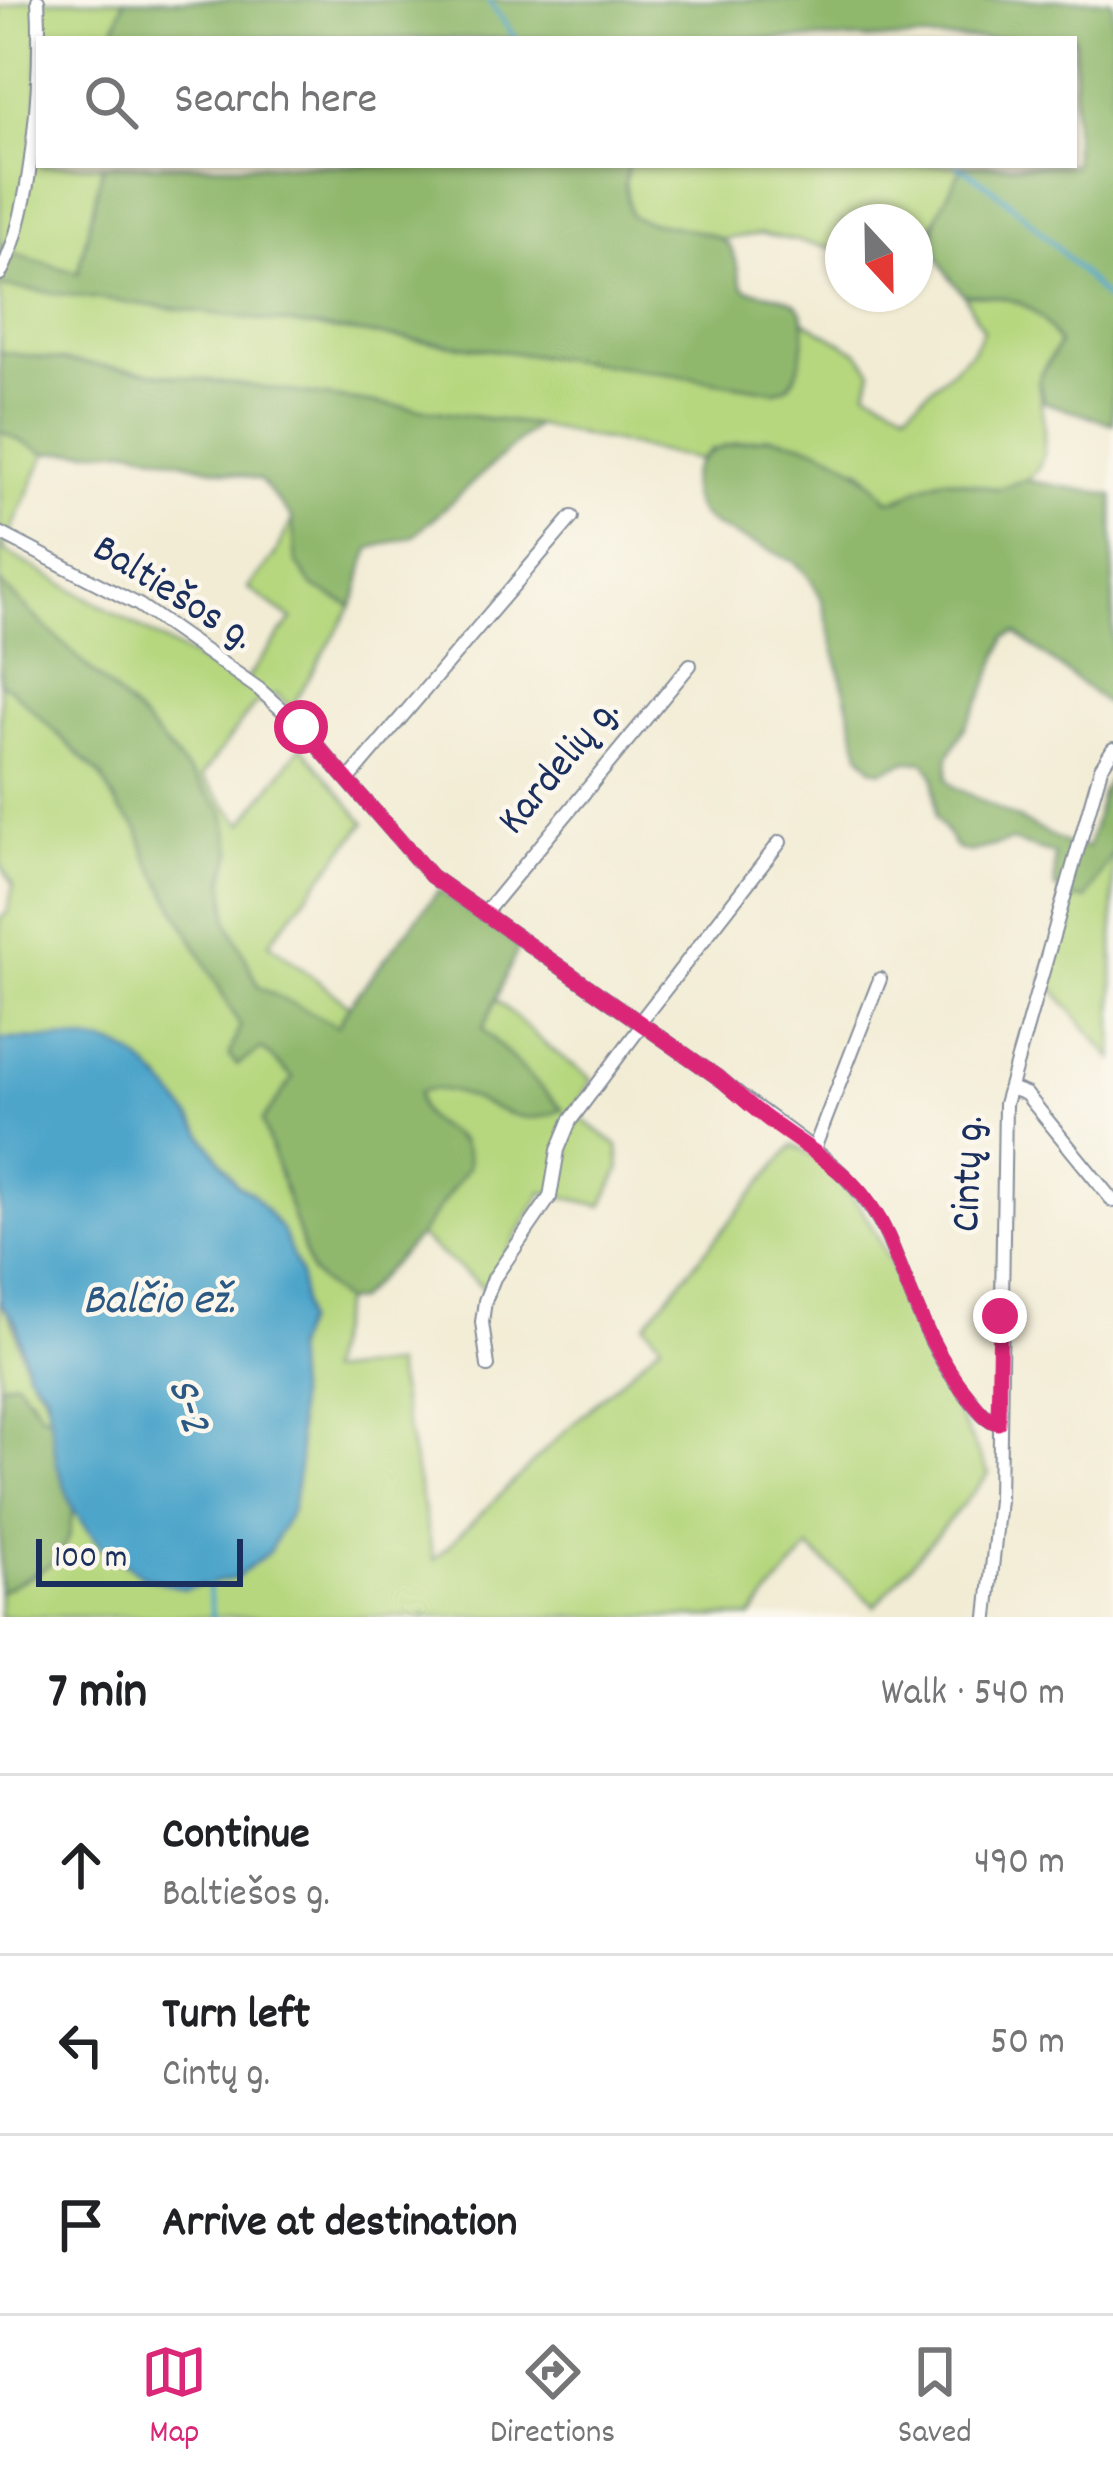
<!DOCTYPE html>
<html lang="en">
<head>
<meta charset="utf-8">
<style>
  :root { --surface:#fff; --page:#f2f2f2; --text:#202124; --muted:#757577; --line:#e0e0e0; --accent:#db2777 }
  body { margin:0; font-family:Dekko,sans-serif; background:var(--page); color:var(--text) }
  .compass { position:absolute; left:825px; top:204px; width:108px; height:108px; border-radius:50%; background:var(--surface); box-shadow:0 3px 9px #0004; rotate:158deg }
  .scale { position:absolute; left:36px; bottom:30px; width:207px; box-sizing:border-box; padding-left:12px; border:6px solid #1b2f5e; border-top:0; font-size:33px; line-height:42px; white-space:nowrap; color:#1b2f5e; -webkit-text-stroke:9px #fbf7ec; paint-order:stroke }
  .stop { position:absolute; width:36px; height:36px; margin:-27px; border:9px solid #db2777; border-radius:50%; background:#fff }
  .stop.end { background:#db2777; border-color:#fff; box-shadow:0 3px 12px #0008 }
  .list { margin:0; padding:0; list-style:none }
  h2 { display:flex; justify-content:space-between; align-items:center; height:156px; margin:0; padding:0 48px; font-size:51px }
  h2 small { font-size:39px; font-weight:400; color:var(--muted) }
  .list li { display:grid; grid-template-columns:78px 1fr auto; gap:36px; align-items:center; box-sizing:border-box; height:180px; padding:0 48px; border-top:3px solid var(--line) }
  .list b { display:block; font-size:45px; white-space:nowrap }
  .list p { margin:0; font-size:39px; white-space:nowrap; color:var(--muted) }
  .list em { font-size:39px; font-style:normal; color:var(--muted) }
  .icon { flex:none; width:66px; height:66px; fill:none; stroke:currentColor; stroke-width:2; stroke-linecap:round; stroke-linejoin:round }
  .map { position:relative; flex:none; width:1113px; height:1617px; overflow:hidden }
  .search { position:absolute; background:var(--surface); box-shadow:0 3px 9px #0004; left:36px; right:36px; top:36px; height:132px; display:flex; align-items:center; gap:30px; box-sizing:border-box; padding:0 42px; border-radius:0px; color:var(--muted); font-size:45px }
  .sheet { height:696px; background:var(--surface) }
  nav { display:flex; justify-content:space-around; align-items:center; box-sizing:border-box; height:168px; border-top:3px solid var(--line); background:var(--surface); font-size:33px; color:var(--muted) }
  nav a { display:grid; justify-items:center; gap:6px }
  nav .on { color:var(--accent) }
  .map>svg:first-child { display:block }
</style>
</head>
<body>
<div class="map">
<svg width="1113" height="1617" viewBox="0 0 1113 1617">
  <rect width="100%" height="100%" fill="#fbf7ec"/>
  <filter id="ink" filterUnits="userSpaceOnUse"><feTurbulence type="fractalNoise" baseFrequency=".00833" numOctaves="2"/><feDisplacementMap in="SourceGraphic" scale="24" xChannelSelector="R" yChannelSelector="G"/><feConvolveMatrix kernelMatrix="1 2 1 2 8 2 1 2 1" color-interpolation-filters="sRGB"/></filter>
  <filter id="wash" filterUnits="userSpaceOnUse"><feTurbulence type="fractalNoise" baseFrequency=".004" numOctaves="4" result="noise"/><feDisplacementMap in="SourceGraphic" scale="48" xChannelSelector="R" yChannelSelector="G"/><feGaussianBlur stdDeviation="2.7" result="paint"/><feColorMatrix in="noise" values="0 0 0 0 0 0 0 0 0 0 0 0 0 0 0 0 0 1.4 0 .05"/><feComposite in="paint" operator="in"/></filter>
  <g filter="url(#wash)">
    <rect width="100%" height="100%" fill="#f2ecd4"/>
    <!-- green -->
    <g fill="#b6d77e" stroke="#68836e" stroke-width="3">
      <polygon points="26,0 124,0 111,39 39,39 39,165 103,165 78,274 4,251 0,239 0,8"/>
      <polygon points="628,165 963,165 931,228 933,248 915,251 915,222 843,222 843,250 761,234 723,239 636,219 630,215 625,184"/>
      <path d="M0,286L625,367L775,391C804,382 800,346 804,321L859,353L872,371L867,390L907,410L973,350L983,330L964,295C1008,294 1038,302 1059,344C1052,355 1038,373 1039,385C1042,425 1062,486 996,488C978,489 959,476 941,480C922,483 908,499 889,500L861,469L713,449L699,460L536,425L0,352Z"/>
      <path d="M0,431L46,453L3,550L242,685L292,619L248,588L274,556L293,518C298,571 300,585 352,606L291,708L277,694L254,705L201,777L243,824L301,746L365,823L269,943L349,1005L338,1026L259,988L228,922L224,880L232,851L224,812L139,716L0,583Z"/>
      <path d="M0,683L10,688L101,776L120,810L138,829L147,857L240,1026L293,1078L263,1122L311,1272L343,1302L326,1372L394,1365L434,1560L562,1434L661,1343L645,1324L793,1145C875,1188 897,1288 934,1367C951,1403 971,1438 989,1474L875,1606L809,1548L751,1617H0V1592C11,1582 23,1582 35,1575C58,1560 69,1534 73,1509L100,1546L143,1576L292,1509L300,1461L293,1348L304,1321L252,1193L237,1185L160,1078L60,1039H0V918L8,912L13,886L0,863Z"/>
      <polygon points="1113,852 1113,1059 1044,978 1073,898 1086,899"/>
      <path d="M495,998L547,1046L592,1079L573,1112L618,1146L620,1169L602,1206L543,1192L485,1289L419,1236L468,1167L461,1140C441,1127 415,1119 420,1091L433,1088L562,1110L482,1029Z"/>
      <path d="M0,1302C22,1331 15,1341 27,1369C35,1390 45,1385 50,1414L42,1415L30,1396L0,1384Z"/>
    </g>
    <!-- forest -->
    <g fill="#90b86d" stroke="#567466" stroke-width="3">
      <path d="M124,0H1110L1113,3V424L1044,402L1038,381L1059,344C1038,302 1008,294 964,295C915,238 933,224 963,165H1074V39H111Z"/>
      <path d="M103,165H628L625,184L630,215C655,229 713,226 729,246C740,260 735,275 745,289C759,293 790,295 799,307C809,320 802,369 792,382C786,389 783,388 775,391L625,367L0,286V239L4,251L78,273Z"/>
      <path d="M0,352L536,425L414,536L371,548C359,568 364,586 352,606L313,587L296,562L292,518L260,480L132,449L46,453L0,431Z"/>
      <path d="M768,437C823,444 852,459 889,500L901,499L918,488L945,478L997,489L1024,480L1113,495V709L1016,633L1006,637L983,695L948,757L947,779L955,787L1074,847H1088L1103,790L1113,773V852L1086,899L1073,898L1055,888L1054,854L1012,841L969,852L957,849L936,817L934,776L924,762L907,761L881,771L872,768L860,753L822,600C815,587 807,571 794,562C768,546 734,539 708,521C698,514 692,501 691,489C687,446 737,444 768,437Z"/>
      <path d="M0,583L139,716L224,812L232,851L224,880L228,921L259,987L338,1026L349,1005L439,890L519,946L483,1029L562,1109C512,1140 470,1078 420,1091C411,1132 474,1126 468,1167L419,1236L357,1300L343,1302L311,1272L262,1121L293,1078L262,1049L237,1065L229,1056L240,1026L147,857L138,829L120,810L101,776L10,688L0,683Z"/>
      <polygon points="16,1380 42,1415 50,1414 57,1464 73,1509 69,1537 57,1561 0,1592 0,1384"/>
    </g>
    <!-- water -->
    <path fill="#4da5ca" stroke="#346a94" stroke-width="3" d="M0,1039C37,1039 77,1036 113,1045C156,1056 212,1149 237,1185L252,1193L282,1230L300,1274L304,1321L293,1348L300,1461L292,1509L269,1552L236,1578L184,1589L143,1576L100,1546L73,1509L57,1464L46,1393L27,1371L16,1322L0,1302Z"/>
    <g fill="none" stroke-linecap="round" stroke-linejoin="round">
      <!-- stream -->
      <g stroke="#4da5ca" stroke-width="4.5">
        <polyline points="488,0 516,39"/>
        <path d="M957,165C1017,199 1066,258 1113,306"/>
        <polyline points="207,1581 213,1617"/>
      </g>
    </g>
  </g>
  <g filter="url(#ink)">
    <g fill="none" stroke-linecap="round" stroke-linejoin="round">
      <!-- street casing -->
      <g stroke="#868e99" stroke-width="16">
        <g id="street">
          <path d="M0,274C34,212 42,71 38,0"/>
          <path d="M0,533L139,605L259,689L301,727L431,876L723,1081C781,1131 856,1164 888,1238C912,1293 926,1346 965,1393C975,1405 984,1419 998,1423"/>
          <polyline points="348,780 572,517"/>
          <polyline points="484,914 690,665"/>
          <polyline points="639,1023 780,842"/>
          <polyline points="1010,1088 1026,1094 1113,1201"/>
          <polyline points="814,1149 880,979"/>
          <polyline points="488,1366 482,1322 485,1301 494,1278 550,1197 558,1150 570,1121 642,1025"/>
          <polyline points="987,1617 999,1500 1005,1104 1101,768 1113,749"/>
        </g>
      </g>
      <!-- street -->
      <use href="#street" stroke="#fff" stroke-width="12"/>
    </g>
  </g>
  <g fill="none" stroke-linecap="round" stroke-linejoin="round" filter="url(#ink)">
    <!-- route -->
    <path stroke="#db2777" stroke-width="15" d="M301,727L431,876L723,1081C737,1093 750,1106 765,1117C817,1157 860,1173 888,1237C914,1299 927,1347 971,1400C980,1410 986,1420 998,1423L1000,1316"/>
  </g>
  <g text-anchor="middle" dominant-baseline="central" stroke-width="9" stroke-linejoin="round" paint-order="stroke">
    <!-- street labels -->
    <g font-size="42" fill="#1b2f5e" stroke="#fbf7ec">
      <text transform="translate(172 595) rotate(32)">Baltiešos g.</text>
      <text transform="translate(561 768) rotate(-50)">Kardelių g.</text>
      <text transform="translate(971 1174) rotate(-88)">Cintų g.</text>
    </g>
    <!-- water labels -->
    <g font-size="45" font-style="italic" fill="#2c5884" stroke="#fbf7ec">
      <text x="159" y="1303">Balčio ež.</text>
      <text transform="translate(186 1406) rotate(73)">S-2</text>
    </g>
  </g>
</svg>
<svg class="compass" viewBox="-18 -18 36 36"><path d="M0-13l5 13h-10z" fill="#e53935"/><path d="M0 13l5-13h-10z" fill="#757577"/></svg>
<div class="scale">100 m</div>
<div class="stop" style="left:301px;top:727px"></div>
<div class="stop end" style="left:1000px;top:1316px"></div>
<div class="search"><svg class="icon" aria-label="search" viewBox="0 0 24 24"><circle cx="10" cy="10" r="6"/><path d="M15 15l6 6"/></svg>Search here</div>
</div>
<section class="sheet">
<h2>7 min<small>Walk · 540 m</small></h2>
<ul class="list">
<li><svg class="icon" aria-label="ahead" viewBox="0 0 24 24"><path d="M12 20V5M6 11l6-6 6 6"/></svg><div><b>Continue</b><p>Baltiešos g.</p></div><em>490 m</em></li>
<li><svg class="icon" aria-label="left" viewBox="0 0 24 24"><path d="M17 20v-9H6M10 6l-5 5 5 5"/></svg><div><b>Turn left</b><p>Cintų g.</p></div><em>50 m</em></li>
<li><svg class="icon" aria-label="arrive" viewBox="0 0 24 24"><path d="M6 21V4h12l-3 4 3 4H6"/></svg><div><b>Arrive at destination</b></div></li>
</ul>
</section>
<nav>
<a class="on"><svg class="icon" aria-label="map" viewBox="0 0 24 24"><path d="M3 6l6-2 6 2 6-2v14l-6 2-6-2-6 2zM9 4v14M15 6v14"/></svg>Map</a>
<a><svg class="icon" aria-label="directions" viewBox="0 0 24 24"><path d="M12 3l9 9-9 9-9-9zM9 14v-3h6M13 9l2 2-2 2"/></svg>Directions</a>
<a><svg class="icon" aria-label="saved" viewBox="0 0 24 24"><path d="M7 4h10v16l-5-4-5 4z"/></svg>Saved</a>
</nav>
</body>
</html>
